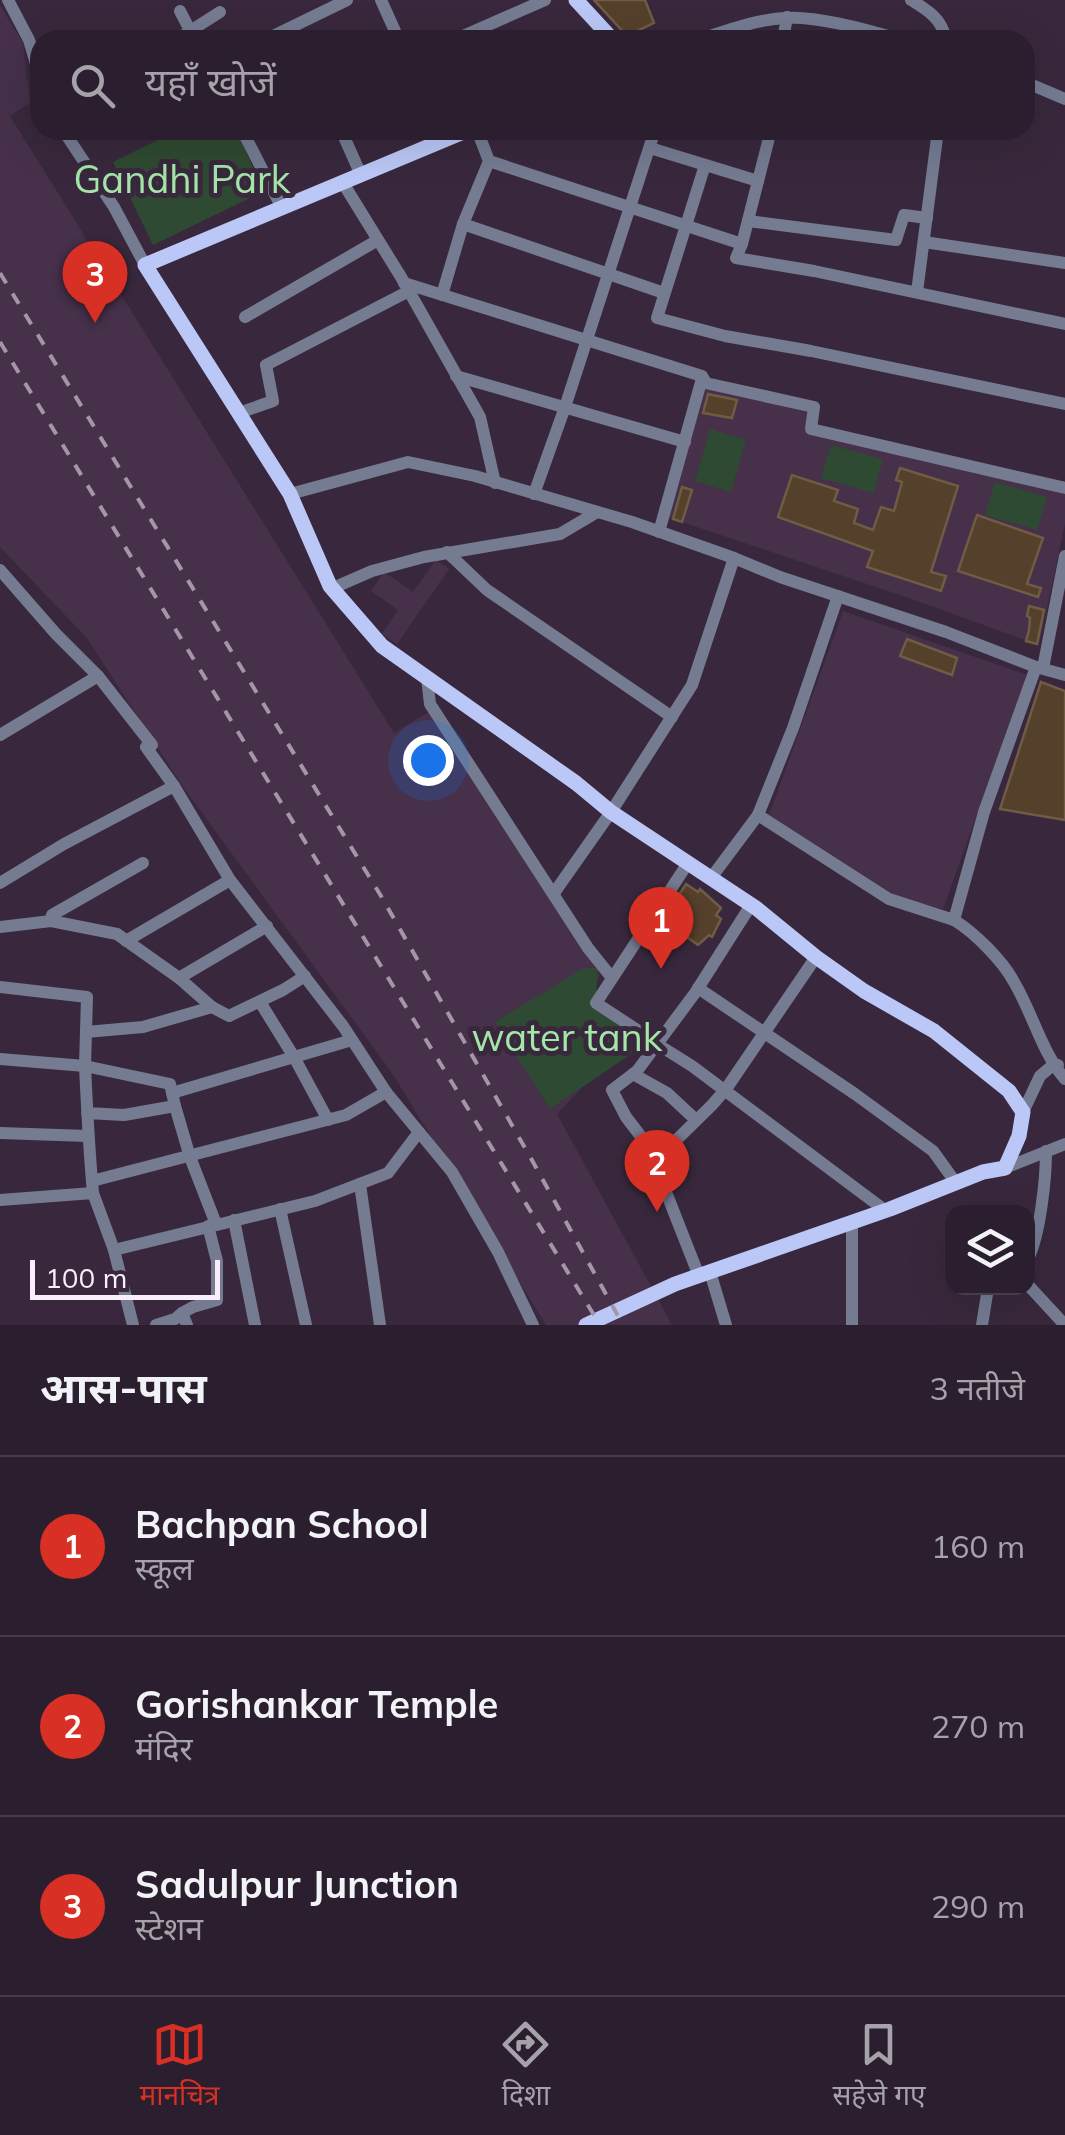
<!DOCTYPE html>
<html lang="hi">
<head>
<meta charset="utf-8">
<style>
  :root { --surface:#2b1e2e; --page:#372b3a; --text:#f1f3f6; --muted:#a6a2aa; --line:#473c4a; --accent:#d93025 }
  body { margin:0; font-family:Mulish,"Noto Sans Devanagari",sans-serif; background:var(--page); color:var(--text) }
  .controls { position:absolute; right:30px; bottom:30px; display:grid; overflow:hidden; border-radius:20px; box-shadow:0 10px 40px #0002 }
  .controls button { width:90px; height:90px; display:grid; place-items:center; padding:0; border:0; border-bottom:2px solid var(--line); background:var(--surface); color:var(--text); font:50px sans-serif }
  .scale { position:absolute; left:30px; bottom:25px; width:190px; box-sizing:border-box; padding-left:10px; border:5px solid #f9eefc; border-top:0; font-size:28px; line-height:35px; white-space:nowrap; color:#f9eefc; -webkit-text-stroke:8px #39283d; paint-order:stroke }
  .you { position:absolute; left:428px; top:760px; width:35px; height:35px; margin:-25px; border:8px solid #fff; border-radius:50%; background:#1a73e8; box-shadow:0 0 0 15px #1a73e833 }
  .badge { display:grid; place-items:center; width:65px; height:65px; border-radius:50%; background:var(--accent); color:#fff; font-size:32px; font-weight:700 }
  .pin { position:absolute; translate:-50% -82px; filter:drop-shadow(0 2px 5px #0008) }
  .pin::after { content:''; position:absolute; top:52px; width:35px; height:30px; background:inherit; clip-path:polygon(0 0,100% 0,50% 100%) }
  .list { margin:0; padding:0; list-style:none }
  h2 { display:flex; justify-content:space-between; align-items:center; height:130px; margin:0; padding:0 40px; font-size:42px }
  h2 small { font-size:32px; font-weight:400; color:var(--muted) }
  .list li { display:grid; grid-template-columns:65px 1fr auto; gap:30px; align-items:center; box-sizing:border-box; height:180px; padding:0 40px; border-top:2px solid var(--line) }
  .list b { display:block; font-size:38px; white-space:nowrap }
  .list p { margin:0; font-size:32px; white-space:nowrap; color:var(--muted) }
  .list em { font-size:32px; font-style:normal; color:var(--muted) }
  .icon { flex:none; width:55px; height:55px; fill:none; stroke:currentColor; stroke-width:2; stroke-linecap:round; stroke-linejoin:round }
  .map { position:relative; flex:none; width:1065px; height:1325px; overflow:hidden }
  .search { position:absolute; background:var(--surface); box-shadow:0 10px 40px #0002; left:30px; right:30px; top:30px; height:110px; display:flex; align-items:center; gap:25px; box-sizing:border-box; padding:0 35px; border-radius:30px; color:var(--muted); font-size:38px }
  .sheet { height:670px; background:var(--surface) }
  nav { display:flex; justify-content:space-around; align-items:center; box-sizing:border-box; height:140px; border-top:2px solid var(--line); background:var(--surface); font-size:28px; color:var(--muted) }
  nav a { display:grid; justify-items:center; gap:5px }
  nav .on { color:var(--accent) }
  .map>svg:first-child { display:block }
</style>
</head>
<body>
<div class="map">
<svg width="1065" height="1325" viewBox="0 0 1065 1325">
  <rect width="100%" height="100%" fill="#39283d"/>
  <!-- built -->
  <g fill="#46304a">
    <polygon points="0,5 23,43 30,103 10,116 394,733 435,708 600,975 588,1001 626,1041 557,1114 672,1325 546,1325 392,1073 181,784 87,638 0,547"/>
    <polygon points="704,388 810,409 805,431 1065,494 1065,524 1039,645 906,597 667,517"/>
    <polygon points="436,560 449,569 397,644 382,634 398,610 371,591 384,572 413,592"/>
    <polygon points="843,611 1027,675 943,909 898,897 769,815"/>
  </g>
  <!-- green -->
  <g fill="#2f4a32">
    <polygon points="178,130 236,130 264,191 153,245 113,162"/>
    <polygon points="710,429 746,440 731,492 695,481"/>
    <polygon points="831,445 883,459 874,493 821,478"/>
    <polygon points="995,482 1047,497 1037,530 985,515"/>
    <polygon points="584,968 598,968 596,997 620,1016 646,1044 550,1109 495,1022"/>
  </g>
  <!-- building -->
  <g fill="#55412b" stroke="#705b44" stroke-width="2.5">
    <polygon points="594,0 645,0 654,23 627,36"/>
    <polygon points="708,394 737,400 732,418 703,413"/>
    <polygon points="900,468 958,486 931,572 946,576 941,591 867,567 873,551 778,517 792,475 838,490 834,501 858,509 854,523 873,530 881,507 894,511 902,482 896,480"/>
    <polygon points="682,487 692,490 682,522 673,519"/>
    <polygon points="977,515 1043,538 1027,584 1041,588 1038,597 958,571"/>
    <polygon points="1029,606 1044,610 1037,644 1026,641 1029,630 1030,618 1027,616"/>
    <polygon points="907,639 957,658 952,675 900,656"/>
    <polygon points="1041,682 1065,691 1065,820 1000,809"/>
    <polygon points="686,884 698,892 700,889 721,908 716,915 721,919 712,937 709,935 698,945 663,920"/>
  </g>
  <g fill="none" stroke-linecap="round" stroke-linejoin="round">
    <!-- minor -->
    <g stroke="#757c92" stroke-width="12">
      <polyline points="8,0 29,40 40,77"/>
      <polyline points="381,0 399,40"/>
      <path d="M911,0C929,11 942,19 946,40"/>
      <polyline points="180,11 195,40"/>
      <polyline points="176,40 220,12"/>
      <polyline points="265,40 347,0"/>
      <polyline points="454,40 545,0"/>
      <path d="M698,40C726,31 754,20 784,18C816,15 870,31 902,40"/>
      <polyline points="783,40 787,17"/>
      <polyline points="1025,82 1065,99"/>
      <polyline points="63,130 114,207 145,265"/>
      <polyline points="242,130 282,208"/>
      <polyline points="341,130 361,175"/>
      <polyline points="650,148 758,181"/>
      <polyline points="489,161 742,244 736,258 814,271 1065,324"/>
      <polyline points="705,165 657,318 725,336 811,351 1065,404"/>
      <polyline points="343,183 401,277 480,417 495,483"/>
      <polyline points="748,221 896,240 904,215 927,218"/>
      <polyline points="463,224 664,293"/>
      <polyline points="924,242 1065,263"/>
      <polyline points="742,244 771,130"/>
      <polyline points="404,283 702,376 706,383"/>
      <polyline points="917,292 938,130"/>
      <polyline points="442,295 463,224 489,161 477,130"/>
      <polyline points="245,317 378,240"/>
      <polyline points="456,376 685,442"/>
      <polyline points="239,413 273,401 266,365 409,291"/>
      <polyline points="290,494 408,462 475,476 632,522 734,558 780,577 946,632 1036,667 1065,675"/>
      <polyline points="534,494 565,407 655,130"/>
      <polyline points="659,532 701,382 814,407 811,429 1065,488"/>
      <polyline points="447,552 487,590 672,717"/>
      <polyline points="0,570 56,634 98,676"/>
      <polyline points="333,588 372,571 424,557 560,534 597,512"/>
      <path d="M1036,667L984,812L954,920C975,933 1003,961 1014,982C1033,1014 1041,1051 1065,1079"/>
      <polyline points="1043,668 1065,556"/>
      <polyline points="427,678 430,704 588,948 612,978"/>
      <polyline points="0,735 98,676 152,745 146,747 174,786 230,880 343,1026 386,1092 452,1172 498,1252 533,1325"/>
      <polyline points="758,815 889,899 954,920"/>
      <polyline points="711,878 758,815 793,728 838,596"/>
      <polyline points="0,883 64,844 174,786"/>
      <polyline points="554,893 611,812 692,685 734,558"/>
      <polyline points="51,921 52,915 143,863"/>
      <polyline points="0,927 51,921 117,934 179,978 212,1007 143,1027 86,1032"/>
      <polyline points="126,941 230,880"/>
      <polyline points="179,978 267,926"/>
      <polyline points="0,987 87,997 85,1066 0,1059"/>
      <polyline points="698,988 855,1094 933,1151 956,1183"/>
      <polyline points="260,1002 294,1057 328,1120"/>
      <polyline points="212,1007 229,1016 283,990 305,976"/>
      <polyline points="657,1043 596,1003 688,863"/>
      <polyline points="657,1044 692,1066 886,1211"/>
      <polyline points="633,1074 667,1093 696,1120"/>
      <polyline points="172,1093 352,1040"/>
      <polyline points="175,1106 190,1157 216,1224"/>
      <polyline points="1023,1112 1040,1076 1053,1065 1058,1065"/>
      <path d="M87,1113L124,1115L175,1106L170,1084L85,1066C87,1109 89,1150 93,1193"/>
      <polyline points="0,1133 88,1136"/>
      <polyline points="657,1159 712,1105 726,1089 816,957"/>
      <polyline points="1005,1168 1065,1144"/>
      <polyline points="92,1181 346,1115 386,1092"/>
      <polyline points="360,1184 380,1325"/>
      <polyline points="0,1200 93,1193 114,1250"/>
      <polyline points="280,1209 306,1325"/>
      <polyline points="234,1220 255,1325"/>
      <path d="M1028,1259C1040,1235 1046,1179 1046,1151"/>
      <polyline points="710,1272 726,1325"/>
      <polyline points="699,1276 664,1187 656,1156 626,1117 612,1090 637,1071 695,993 751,905"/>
      <polyline points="1028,1285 1065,1325"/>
      <polyline points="182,1313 193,1307 217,1300 217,1261 208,1226"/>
      <polyline points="133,1325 114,1250 315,1201 388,1173 419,1132"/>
      <polyline points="156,1325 175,1319 182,1313 187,1325"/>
      <polyline points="852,1325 852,1222"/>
      <polyline points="982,1325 988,1288"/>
    </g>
    <!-- major -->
    <g stroke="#bbc8f7" stroke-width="15">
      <polyline points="576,0 613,40"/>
      <polyline points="468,130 145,265 290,494 330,586 382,646 576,783 611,812 756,908 816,957 864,991 934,1031 1009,1091 1023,1112 1019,1136 1005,1168 983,1172 890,1209 675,1284 586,1325"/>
    </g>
    <!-- rail -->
    <g stroke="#a496a7" stroke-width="4" stroke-dasharray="12 12" stroke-linecap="butt">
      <polyline points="0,273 381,896 533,1162 623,1325"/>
      <polyline points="0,342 600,1325"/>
    </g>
  </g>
  <g text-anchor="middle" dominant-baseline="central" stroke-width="10" stroke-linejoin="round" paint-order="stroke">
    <!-- park labels -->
    <g font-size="38" fill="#a3e6a8" stroke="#39283d">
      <text x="182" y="179">Gandhi Park</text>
      <text x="567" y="1037">water tank</text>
    </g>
  </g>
</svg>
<div class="controls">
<button><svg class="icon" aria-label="layers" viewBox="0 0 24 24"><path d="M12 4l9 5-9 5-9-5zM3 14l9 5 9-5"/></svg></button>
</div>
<div class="scale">100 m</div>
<div class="you"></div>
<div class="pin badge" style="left:661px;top:969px">1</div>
<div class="pin badge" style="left:657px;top:1212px">2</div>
<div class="pin badge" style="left:95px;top:323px">3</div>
<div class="search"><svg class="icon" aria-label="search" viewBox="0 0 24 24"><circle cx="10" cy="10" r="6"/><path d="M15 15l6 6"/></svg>यहाँ खोजें</div>
</div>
<section class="sheet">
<h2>आस-पास<small>3 नतीजे</small></h2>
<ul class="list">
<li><span class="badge">1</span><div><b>Bachpan School</b><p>स्कूल</p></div><em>160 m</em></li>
<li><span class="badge">2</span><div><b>Gorishankar Temple</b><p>मंदिर</p></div><em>270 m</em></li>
<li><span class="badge">3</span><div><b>Sadulpur Junction</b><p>स्टेशन</p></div><em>290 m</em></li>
</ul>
</section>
<nav>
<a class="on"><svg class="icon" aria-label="map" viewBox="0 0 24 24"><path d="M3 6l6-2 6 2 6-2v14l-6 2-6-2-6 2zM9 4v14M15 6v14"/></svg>मानचित्र</a>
<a><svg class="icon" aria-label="directions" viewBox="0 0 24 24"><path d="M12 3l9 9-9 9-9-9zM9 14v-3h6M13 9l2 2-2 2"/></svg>दिशा</a>
<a><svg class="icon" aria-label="saved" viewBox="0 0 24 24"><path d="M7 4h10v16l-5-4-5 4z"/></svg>सहेजे गए</a>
</nav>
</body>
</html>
